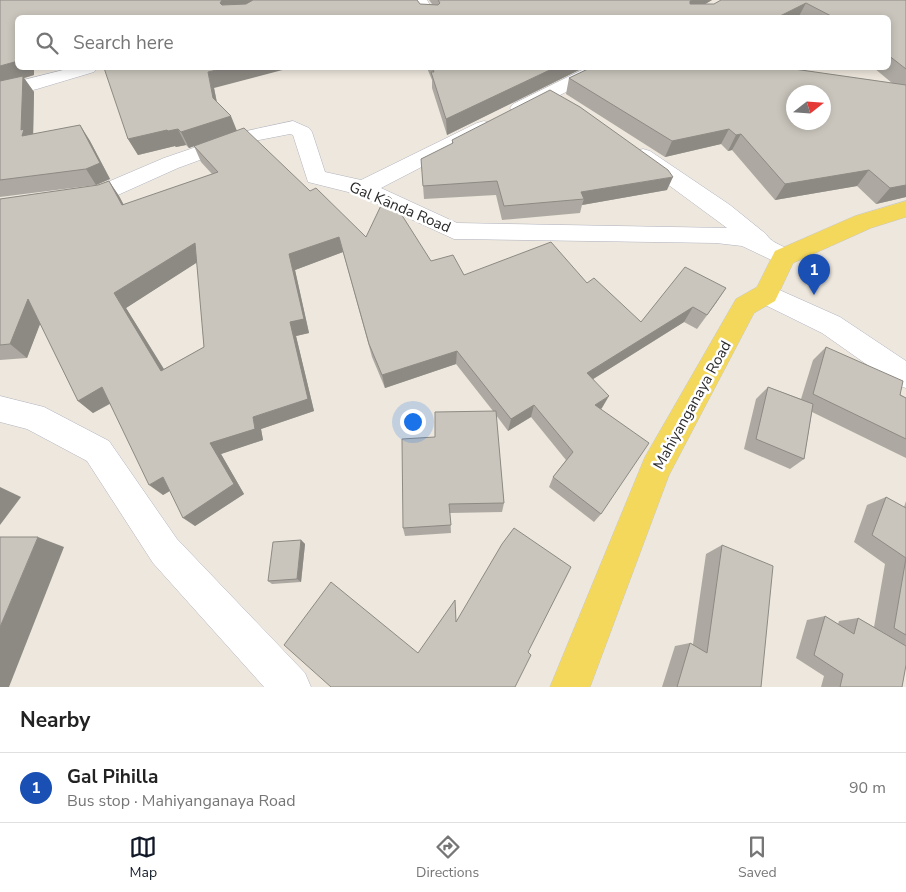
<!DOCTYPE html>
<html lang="en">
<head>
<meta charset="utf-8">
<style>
  :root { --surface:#fff; --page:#f6f6f6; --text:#222; --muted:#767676; --line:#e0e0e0; --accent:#111827 }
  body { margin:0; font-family:"Nunito Sans",sans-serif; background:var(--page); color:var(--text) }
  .compass { position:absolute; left:786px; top:85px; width:45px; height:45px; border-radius:50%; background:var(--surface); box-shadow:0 2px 8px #0003; rotate:73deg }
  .you { position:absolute; left:412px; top:421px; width:18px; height:18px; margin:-12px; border:4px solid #fff; border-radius:50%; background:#1a73e8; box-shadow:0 0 0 8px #1a73e833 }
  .badge { display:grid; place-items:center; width:32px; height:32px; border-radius:50%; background:var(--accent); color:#fff; font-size:16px; font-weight:700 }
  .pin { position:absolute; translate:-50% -41px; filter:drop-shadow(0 1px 2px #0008) }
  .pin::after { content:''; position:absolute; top:26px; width:18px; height:15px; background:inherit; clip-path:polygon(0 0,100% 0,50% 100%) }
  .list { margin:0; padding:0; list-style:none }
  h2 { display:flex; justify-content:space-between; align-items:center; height:65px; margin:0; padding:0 20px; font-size:21px }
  h2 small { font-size:16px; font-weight:400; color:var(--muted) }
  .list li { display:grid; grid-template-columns:32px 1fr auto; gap:15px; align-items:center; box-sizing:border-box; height:70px; padding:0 20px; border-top:1px solid var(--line) }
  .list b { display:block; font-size:19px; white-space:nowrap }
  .list p { margin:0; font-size:16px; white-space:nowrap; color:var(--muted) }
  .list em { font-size:16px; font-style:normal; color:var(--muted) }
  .icon { flex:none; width:28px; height:28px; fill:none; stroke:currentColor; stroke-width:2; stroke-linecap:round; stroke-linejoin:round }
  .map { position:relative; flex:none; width:906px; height:687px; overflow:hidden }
  .search { position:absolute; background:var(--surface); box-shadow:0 2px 8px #0003; left:15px; right:15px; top:15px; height:55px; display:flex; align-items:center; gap:12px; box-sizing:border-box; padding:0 18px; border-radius:8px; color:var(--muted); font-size:19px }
  .sheet { height:135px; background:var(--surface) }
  nav { display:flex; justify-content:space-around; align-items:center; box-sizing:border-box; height:70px; border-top:1px solid var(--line); background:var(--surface); font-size:14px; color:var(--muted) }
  nav a { display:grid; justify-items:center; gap:2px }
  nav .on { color:var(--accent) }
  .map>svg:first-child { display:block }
</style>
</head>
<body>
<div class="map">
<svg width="906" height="687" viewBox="0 0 906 687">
  <rect width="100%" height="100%" fill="#ede7dd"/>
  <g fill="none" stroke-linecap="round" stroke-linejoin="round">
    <!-- minor casing -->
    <g stroke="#b1b3bf" stroke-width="1">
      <g id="minor">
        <polygon points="411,0 427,0 438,18 422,18"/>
        <polygon points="71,68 97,68 94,72 37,89 0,98 0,86"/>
        <polygon points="586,68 608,68 605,72 527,112 520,114 513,112 510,108 513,104"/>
        <path d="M293,121L309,128L312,132L325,172L361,180L477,123L484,121L491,123L494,127L491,131L381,188L457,223L727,228L636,161L633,156L636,151L643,149L650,151L730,205L766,234C773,246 789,245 796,257L793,263L784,266L742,246L716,243L454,239L356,194L308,182L293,135L290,134L249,142L178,168L109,199L78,206L70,203L67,198L70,193L96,187L164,158L237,133Z"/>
        <polygon points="766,284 840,317 906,361 906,388 896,385 822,333 757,301 753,294 757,287"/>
        <polygon points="0,396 44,407 109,441 177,539 305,673 311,687 264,687 153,563 87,461 27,429 0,422"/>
      </g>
    </g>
    <!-- primary casing -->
    <g stroke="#c8c8c8" stroke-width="1">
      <polygon id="primary" points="906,201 906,217 871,228 793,263 775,301 754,313 669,475 590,687 550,687 645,457 736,299 757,287 775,251 855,216"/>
    </g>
    <!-- minor -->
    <use href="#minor" fill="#fff" fill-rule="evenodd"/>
    <!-- primary -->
    <use href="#primary" fill="#f4d85c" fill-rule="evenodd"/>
  </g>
  <!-- wall -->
  <g fill="#ada9a2" fill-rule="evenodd">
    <path d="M0,0H417L420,4H432L429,0H712L705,4H714L721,0H906V197L876,204L857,186L775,200L732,150L728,151L721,144L665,157L566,94L569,78L591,68H787L892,83L874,68H888V18H18V68H34V75L24,78L34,92L33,134L80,125L90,141L110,179L96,185L0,197ZM794,92H824V122H794Z"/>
    <polygon points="427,68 583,68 447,135 432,88 432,80"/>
    <path d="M214,88L217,102L236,130L366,237L431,261L464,275L587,283L641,322L726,288L697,329L684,322L593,379L602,408L601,409V514L594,522L549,487L553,477L566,460L531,417L508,431L496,415L504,503L502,512L450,513L451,533L405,536L403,528L435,437L493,411L456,364L385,388L372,357L343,252L295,270L309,333L296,336L314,411L261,429L263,440L221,454L244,494L195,526L170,491L163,495L110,404L93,413L78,401L40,323L27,358L0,360V199L98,185L109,181L119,196L124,205L212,174L201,162L194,146L189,148L186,145L176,147L175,146L138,155L128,139ZM197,262L204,347L164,369L126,308Z"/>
    <polygon points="452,140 667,190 582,205 580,213 502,220 496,195 424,199 421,159 452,144"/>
    <polygon points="826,347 906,398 906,458 812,412 804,459 790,469 744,449 756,399 768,387 801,399 813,360"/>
    <polygon points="886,497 904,507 906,501 906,665 902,687 821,687 824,676 796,658 807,620 825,616 838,624 839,621 858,618 874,627 885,564 854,542 867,505"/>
    <polygon points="301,540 305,544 301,582 272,584 268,581"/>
    <polygon points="722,545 761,687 662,687 675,646 690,643 693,644 706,554"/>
  </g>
  <!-- shaded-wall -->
  <g fill="#8d8a84">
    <polygon points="222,0 254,0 228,13 220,3"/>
    <polygon points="692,0 712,0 685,16 690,1"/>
    <polygon points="806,3 798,18 776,18"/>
    <polygon points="18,61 18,68 34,68 34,75 24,78 34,92 33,141 22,136 21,130 0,84 0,66"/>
    <polygon points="225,68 290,68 214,88 219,114 213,98 208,72"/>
    <polygon points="554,68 583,68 447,135 446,119"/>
    <polygon points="231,116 237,131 189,148 181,132"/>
    <polygon points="80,125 90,141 110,179 96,185 86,169"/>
    <polygon points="178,129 186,145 176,147 175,146 138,155 128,139 167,130"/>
    <polygon points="729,129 721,144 665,157 672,141"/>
    <polygon points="741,134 732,150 728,151 736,135"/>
    <polygon points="869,170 857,186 775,200 785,184"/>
    <polygon points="673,177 667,190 582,205 584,199 581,192"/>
    <polygon points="109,181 119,196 132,221 122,205"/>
    <polygon points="906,185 906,197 876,204 890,188"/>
    <polygon points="339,237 343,252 295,270 309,333 296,336 314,411 261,429 263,440 221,454 244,494 195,526 183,518 210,443 253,417 290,322 289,254"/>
    <polygon points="195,243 204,258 126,308 173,384 161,371 114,293"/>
    <polygon points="726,288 716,303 697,329 707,315"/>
    <polygon points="28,299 44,314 27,358 10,344"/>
    <polygon points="693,307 684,322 582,386 587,373"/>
    <polygon points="457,351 456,364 385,388 382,375"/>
    <polygon points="102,387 116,400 93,413 78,401"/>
    <polygon points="609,396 602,408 589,417 595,405"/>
    <polygon points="534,405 531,417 508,431 511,419"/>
    <polygon points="163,477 176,487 163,495 149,485"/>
    <polygon points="0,487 21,497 0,525"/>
    <polygon points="38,537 64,547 9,687 0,687 0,627"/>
    <polygon points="301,540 305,544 301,582 297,579"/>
  </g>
  <!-- building -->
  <g fill="#c9c5bc" stroke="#8d8a84" fill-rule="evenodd">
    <polygon points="0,0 222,0 220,3 222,5 246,4 253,0 417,0 420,4 438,5 440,3 438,0 692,0 690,1 690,4 714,4 721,0 906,0 906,69 888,55 888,18 835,18 806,3 776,18 18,18 18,61 0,66"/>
    <polygon points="104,68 225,68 208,72 213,98 231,116 181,132 178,129 168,131 167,130 128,139"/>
    <polygon points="432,68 554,68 446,119 431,72 434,72"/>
    <path d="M590,68H787L906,85V185L890,188L869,170L785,184L741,134L736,135L729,129L672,141L569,78ZM794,92H824V122H794Z"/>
    <polygon points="23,76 21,130 24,129 22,136 80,125 100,163 86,169 0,180 0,81"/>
    <polygon points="550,90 580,107 668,170 673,177 581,192 584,199 504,206 497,181 423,186 421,159 453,143 452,140"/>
    <path d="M244,128L310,191L316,188L366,237L386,195L391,198L431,261L453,255L464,275L551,242L587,283L594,278L641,322L685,267L726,288L707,315L693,307L587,373L609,396L595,405L649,443L601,514L553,477L573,452L534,405L511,419L457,351L382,375L369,344L339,237L289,254L304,319L290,322L308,399L253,417L255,429L210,443L234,484L183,518L163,477L149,485L102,387L78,401L28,299L10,344L0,345V199L98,185L109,181L122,205L218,172L194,146ZM195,243L204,347L161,371L114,293Z"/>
    <polygon points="826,347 903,381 900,395 906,398 906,439 813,394"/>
    <polygon points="768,387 813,404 804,459 756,439"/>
    <polygon points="496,411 504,503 449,504 451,525 403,528 402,439 435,437 435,412"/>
    <polygon points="886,497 906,508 906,635 894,628 906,558 872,535"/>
    <polygon points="514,528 571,567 528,652 531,655 515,687 331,687 284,645 331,582 418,653 455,600 456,622 502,544"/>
    <polygon points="0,537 38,537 0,627"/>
    <polygon points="301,540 297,579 268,581 273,542"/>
    <polygon points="722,545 773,566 761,687 677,687 690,643 707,653"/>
    <polygon points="825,616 854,634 858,618 906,646 906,665 902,687 840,687 843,674 814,655"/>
  </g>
  <g text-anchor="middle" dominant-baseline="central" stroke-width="5" stroke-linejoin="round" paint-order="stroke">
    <!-- street labels -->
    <g font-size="15" fill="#2b2b2b" stroke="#fff">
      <text transform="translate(400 207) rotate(23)">Gal Kanda Road</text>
      <text transform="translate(692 405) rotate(-61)">Mahiyanganaya Road</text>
    </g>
  </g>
</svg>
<svg class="compass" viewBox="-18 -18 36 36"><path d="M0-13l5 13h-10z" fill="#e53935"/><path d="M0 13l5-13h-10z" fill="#767676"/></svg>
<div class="you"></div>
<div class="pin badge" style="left:814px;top:295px;background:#1a4fb4">1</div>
<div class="search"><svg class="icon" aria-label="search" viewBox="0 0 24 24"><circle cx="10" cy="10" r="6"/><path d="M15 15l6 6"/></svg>Search here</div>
</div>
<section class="sheet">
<h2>Nearby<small></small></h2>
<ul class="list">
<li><span class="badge" style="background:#1a4fb4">1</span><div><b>Gal Pihilla</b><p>Bus stop · Mahiyanganaya Road</p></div><em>90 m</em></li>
</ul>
</section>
<nav>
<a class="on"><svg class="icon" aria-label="map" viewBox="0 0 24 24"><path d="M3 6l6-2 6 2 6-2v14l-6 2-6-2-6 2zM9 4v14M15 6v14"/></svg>Map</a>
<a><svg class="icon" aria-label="directions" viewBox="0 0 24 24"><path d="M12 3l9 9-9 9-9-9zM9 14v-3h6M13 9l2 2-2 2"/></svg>Directions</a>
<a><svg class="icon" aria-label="saved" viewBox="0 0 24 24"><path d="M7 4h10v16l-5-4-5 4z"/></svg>Saved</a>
</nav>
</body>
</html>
